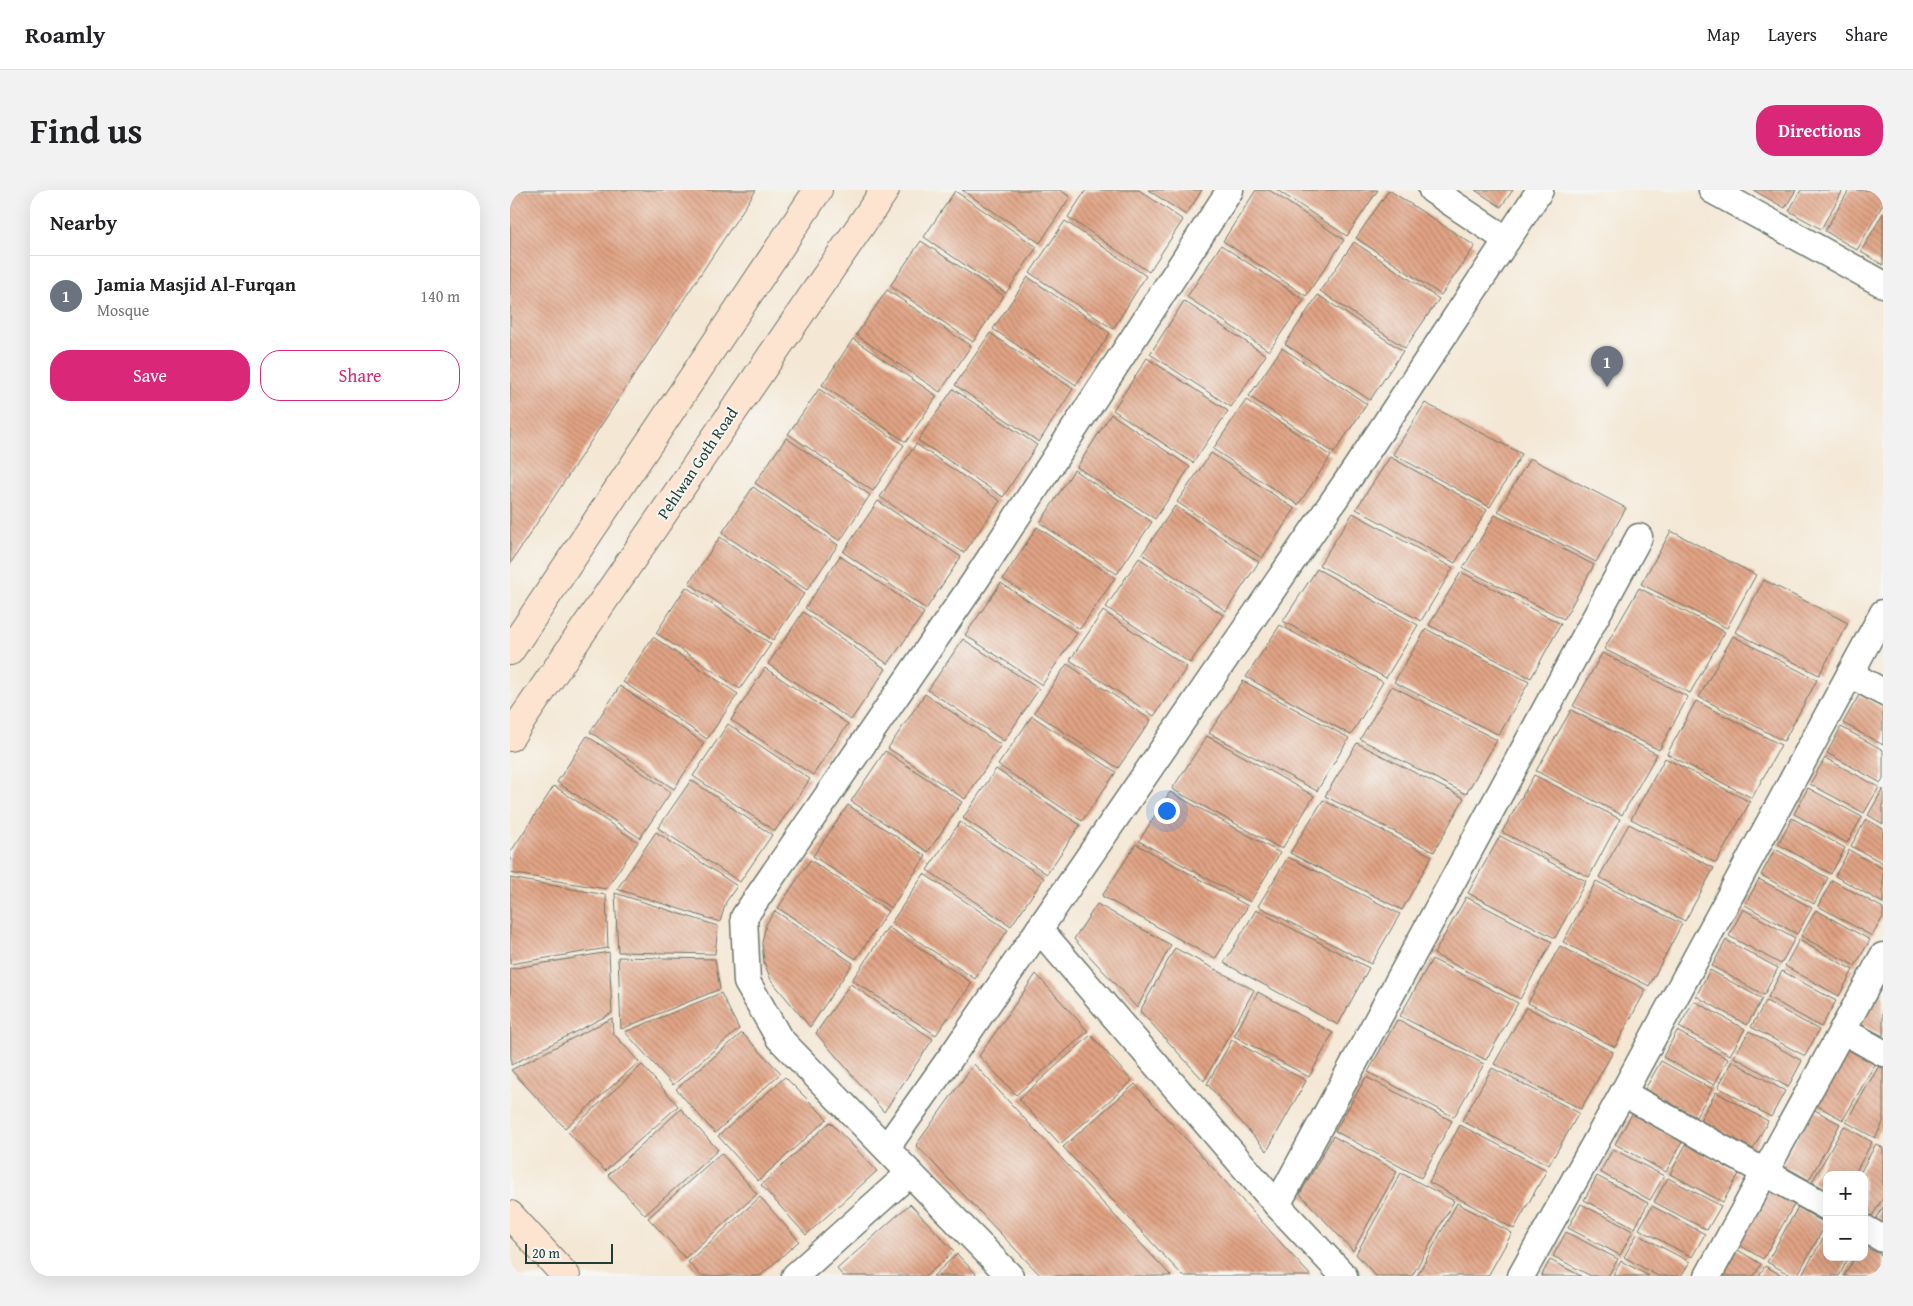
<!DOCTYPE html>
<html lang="en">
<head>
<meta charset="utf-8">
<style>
  :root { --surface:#fff; --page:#f2f2f2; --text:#202124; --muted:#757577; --line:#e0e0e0; --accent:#db2777 }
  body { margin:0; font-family:"Gentium Book Plus",serif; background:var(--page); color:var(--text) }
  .controls { position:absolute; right:15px; bottom:15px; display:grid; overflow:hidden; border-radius:10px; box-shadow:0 5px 20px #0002 }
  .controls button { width:45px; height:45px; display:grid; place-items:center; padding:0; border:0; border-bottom:1px solid var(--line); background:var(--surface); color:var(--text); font:25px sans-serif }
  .scale { position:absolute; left:15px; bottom:12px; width:88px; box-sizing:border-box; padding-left:5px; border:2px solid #1f3d34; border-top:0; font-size:14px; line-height:18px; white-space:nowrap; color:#1f3d34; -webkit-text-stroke:4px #f6f6f2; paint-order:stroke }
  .you { position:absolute; left:656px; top:620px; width:18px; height:18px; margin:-12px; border:4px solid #fff; border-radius:50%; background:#1a73e8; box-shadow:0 0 0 8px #1a73e833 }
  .badge { display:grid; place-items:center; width:32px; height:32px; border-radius:50%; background:var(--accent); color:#fff; font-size:16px; font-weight:700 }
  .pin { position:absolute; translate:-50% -41px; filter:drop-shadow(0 1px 2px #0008) }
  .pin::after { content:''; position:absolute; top:26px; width:18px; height:15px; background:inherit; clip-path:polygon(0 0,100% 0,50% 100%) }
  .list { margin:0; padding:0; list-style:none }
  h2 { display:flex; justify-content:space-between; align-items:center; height:65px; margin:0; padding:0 20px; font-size:21px }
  h2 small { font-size:16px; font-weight:400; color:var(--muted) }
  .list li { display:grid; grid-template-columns:32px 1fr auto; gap:15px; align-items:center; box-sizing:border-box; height:80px; padding:0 20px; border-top:1px solid var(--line) }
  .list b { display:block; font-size:19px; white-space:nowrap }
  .list p { margin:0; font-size:16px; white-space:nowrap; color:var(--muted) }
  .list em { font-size:16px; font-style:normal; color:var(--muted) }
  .actions { display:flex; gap:10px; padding:15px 20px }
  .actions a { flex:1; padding:11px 0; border:1px solid var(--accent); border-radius:20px; text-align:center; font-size:18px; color:var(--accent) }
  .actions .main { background:var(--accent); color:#fff }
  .map { position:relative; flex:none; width:1373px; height:1086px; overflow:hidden; border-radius:20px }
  header { display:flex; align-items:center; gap:30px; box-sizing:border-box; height:70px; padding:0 25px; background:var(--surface); border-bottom:1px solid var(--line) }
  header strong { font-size:24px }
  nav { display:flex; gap:28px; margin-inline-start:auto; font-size:18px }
  .intro { display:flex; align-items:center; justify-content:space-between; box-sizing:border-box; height:120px; padding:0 30px }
  h1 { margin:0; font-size:35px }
  .button { padding:12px 22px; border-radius:20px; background:var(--accent); color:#fff; font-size:18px; font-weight:700 }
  main { display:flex; gap:30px; padding:0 30px }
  aside { flex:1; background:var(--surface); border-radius:20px; box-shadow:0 5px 20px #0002 }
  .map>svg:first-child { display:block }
</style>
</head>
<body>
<header>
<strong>Roamly</strong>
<nav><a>Map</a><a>Layers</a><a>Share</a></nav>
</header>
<div class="intro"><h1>Find us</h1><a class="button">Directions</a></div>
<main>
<aside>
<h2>Nearby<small></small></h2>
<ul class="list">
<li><span class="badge" style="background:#6b7280">1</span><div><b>Jamia Masjid Al-Furqan</b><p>Mosque</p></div><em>140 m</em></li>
</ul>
<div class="actions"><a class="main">Save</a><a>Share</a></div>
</aside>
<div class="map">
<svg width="1373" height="1086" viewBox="0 0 1373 1086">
  <defs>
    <pattern id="building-back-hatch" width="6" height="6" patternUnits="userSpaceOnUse" patternTransform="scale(1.25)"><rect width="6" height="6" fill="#e1a384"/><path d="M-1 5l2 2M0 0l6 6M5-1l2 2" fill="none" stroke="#b6866d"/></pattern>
  </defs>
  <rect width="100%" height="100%" fill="#f6f6f2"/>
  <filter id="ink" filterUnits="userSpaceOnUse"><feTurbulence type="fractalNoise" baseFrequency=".02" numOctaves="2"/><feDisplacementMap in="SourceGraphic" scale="10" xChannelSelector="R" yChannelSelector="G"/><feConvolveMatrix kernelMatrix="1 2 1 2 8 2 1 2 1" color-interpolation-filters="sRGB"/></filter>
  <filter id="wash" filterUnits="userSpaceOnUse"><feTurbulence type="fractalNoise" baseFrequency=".0096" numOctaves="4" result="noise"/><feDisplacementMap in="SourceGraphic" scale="20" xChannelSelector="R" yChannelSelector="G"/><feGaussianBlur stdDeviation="1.12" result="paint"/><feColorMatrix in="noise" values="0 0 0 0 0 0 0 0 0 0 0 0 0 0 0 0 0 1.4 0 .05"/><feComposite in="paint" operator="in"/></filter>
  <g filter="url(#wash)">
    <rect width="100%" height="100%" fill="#f4e7d4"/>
    <g id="blocks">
      <!-- building -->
      <g fill="url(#building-back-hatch)">
        <polygon points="0,0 246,0 0,374"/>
        <polygon points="452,0 550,0 560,7 530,53"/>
        <polygon points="576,0 629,0 673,30 639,82 558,27"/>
        <polygon points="638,0 692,0 676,25"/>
        <polygon points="746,0 759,0 834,50 796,106 713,51"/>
        <polygon points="767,0 868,0 837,46"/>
        <polygon points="879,0 965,56 931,105 846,48"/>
        <polygon points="965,0 1003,0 991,17"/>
        <polygon points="1243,0 1286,0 1275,18"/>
        <polygon points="1291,0 1333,0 1311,39 1279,21"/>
        <polygon points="1339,0 1373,0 1373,14 1347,60 1315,41"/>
        <polygon points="445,1 527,57 496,103 414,47"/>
        <polygon points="1373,23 1373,75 1351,62"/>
        <polygon points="555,31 636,86 603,139 520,83"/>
        <polygon points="411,51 494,106 463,152 380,96"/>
        <polygon points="844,52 929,109 895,158 810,101"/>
        <polygon points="711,55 794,110 759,161 677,107"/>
        <polygon points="518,87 600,143 566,195 483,139"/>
        <polygon points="377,100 461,156 430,202 346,145"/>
        <polygon points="808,105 893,161 860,210 775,154"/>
        <polygon points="674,111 756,165 721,217 640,164"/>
        <polygon points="480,143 563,199 529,252 445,195"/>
        <polygon points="343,149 427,206 396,252 312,195"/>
        <polygon points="772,158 857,214 824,263 739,206"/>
        <polygon points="637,168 718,221 683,273 603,220"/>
        <polygon points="309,199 394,255 363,301 278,244"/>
        <polygon points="443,199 527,255 493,307 408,250"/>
        <polygon points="736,210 821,266 788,315 703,259"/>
        <polygon points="915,213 1012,264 980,317 883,264"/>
        <polygon points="601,224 680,277 645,329 567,277"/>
        <polygon points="276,248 360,305 330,351 245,293"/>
        <polygon points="406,254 490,311 454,363 370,307"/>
        <polygon points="701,263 785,319 752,368 667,312"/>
        <polygon points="880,267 977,320 945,373 846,319"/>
        <polygon points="1020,268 1116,318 1086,372 988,321"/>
        <polygon points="564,280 642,332 607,384 530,333"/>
        <polygon points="243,297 328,355 297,400 212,343"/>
        <polygon points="368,311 451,367 416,419 333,362"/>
        <polygon points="665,316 749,372 716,421 632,364"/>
        <polygon points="843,323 943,378 911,431 809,375"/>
        <polygon points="985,325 1084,375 1054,429 953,378"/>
        <polygon points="527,337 605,388 570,439 493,389"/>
        <polygon points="1161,341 1246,385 1217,438 1131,394"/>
        <polygon points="210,347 294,404 263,450 179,393"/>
        <polygon points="330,366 414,423 378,474 295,418"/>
        <polygon points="629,368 713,425 680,473 596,417"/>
        <polygon points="807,379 908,435 876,488 773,431"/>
        <polygon points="951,382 1051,434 1021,488 919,435"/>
        <polygon points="1254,390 1338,433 1309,485 1225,442"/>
        <polygon points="491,393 567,443 532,495 455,445"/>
        <polygon points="176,397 261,454 230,499 146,443"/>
        <polygon points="1129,398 1215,442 1180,503 1094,459"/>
        <polygon points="593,421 677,477 644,526 560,470"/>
        <polygon points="293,422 376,479 341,530 258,474"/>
        <polygon points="770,435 873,492 841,545 736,487"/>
        <polygon points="916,439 1019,492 989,545 884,492"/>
        <polygon points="1223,446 1307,490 1274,551 1189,507"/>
        <polygon points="143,447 228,504 197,549 113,492"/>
        <polygon points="453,449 529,499 494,551 418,500"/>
        <polygon points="1092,463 1178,507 1149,560 1063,516"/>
        <polygon points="557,474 641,530 608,578 524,522"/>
        <polygon points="255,478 338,534 303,585 221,530"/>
        <polygon points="733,491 839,548 807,601 699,543"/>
        <polygon points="110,496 194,553 164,599 80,542"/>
        <polygon points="882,496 987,550 956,604 850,549"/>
        <polygon points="415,504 491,555 455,609 378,558"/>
        <polygon points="1349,505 1373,518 1373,555 1333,533"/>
        <polygon points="1186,511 1271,555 1242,608 1157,564"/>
        <polygon points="1061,520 1147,564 1112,625 1026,581"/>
        <polygon points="522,526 606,582 572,631 488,575"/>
        <polygon points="218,534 300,589 265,641 183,586"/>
        <polygon points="1331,537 1373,560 1373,589 1371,593 1317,563"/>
        <polygon points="77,546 161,602 130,648 47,592"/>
        <polygon points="697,546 804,606 772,659 662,599"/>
        <polygon points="847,553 954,608 924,662 815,606"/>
        <polygon points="375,561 452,612 418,662 341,611"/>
        <polygon points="1155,568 1240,612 1206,673 1121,629"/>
        <polygon points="1315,568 1369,597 1354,623 1300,594"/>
        <polygon points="486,579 570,635 537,684 453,628"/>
        <polygon points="1024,585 1110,629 1079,687 992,642"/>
        <polygon points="181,590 262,645 230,692 148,638"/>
        <polygon points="44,596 128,652 96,699 0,683 0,663"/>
        <polygon points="1298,598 1352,627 1337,653 1284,624"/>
        <polygon points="1373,599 1373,634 1358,625"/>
        <polygon points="660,602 770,663 740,712 629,651"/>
        <polygon points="813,610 922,666 892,720 780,663"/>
        <polygon points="338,615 416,666 381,718 303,666"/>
        <polygon points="1282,628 1335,658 1321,684 1268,654"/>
        <polygon points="1356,629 1373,639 1373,673 1341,656"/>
        <polygon points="450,632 534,688 501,736 417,680"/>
        <polygon points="1119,634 1204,678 1175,731 1089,687"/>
        <polygon points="146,642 227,696 216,712 210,732 107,699"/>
        <polygon points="990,646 1076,691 1045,748 958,703"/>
        <polygon points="626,654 738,716 705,769 592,706"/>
        <polygon points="1265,659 1318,688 1304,714 1251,685"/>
        <polygon points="1339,660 1373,679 1373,713 1325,686"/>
        <polygon points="778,667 890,724 861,774 748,716"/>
        <polygon points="300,670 378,721 346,769 268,718"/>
        <polygon points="414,684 498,740 465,789 381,733"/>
        <polygon points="0,688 96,705 98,758 0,774"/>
        <polygon points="1249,689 1302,718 1287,744 1235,715"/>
        <polygon points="1322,690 1373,718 1373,727 1362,746 1308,716"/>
        <polygon points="1086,691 1172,734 1139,796 1053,752"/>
        <polygon points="105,703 208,736 205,764 108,762"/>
        <polygon points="956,707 1042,752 1010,809 924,764"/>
        <polygon points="587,714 661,755 627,818 564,749"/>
        <polygon points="1233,719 1285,748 1271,774 1219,746"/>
        <polygon points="746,720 859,778 828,835 714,773"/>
        <polygon points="1306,720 1360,750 1345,776 1291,746"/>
        <polygon points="265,721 343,773 300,837 261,790 254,772 252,753 256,734"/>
        <polygon points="378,737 462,793 426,845 342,790"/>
        <polygon points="1216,750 1268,778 1254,805 1202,776"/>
        <polygon points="1289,750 1343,780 1329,806 1275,776"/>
        <polygon points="1050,756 1136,800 1105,857 1018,813"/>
        <polygon points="665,758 744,800 694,891 630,821"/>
        <polygon points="99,762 102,823 1,875 0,779"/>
        <polygon points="108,767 205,769 210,799 111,839"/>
        <polygon points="922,769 1008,813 976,870 890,826"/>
        <polygon points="1200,780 1252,809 1237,835 1186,806"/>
        <polygon points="1272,781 1326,811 1311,837 1258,807"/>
        <polygon points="526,784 578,841 506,905 469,866"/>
        <polygon points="340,794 423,849 374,922 306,843"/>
        <polygon points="1373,795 1373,846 1351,834"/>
        <polygon points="748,802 823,843 799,887 724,846"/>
        <polygon points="211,803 229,839 163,895 115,842"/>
        <polygon points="1184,811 1235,839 1220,865 1169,837"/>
        <polygon points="1256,811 1309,840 1295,866 1241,837"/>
        <polygon points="1016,817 1103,862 1071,919 984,874"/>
        <polygon points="102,828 103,843 129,872 55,938 1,880"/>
        <polygon points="887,830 974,874 944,927 858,882"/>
        <polygon points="1167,841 1218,869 1204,895 1153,867"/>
        <polygon points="1239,841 1292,871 1278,897 1224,867"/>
        <polygon points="232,843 271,883 205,943 166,899"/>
        <polygon points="581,845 622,891 550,954 509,909"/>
        <polygon points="722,850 796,891 757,961 697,894"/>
        <polygon points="1337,859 1365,874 1333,930 1306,915"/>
        <polygon points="1151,871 1202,899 1186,927 1135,899"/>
        <polygon points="1222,871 1275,901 1261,927 1208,897"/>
        <polygon points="464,874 527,942 661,1086 531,1086 406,955"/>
        <polygon points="132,875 168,916 95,981 58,942"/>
        <polygon points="1369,876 1373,879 1373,933 1365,948 1336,932"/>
        <polygon points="982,878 1069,923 1039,975 952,931"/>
        <polygon points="275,887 317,929 248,991 208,946"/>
        <polygon points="856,887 942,931 911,988 825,941"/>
        <polygon points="625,894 712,988 801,1086 673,1086 553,957"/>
        <polygon points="1206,902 1258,931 1243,959 1190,930"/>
        <polygon points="171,919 208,960 135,1025 98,985"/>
        <polygon points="1303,919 1330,934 1299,990 1272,975"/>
        <polygon points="1122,924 1172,952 1156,982 1105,954"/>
        <polygon points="320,932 367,981 296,1045 251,995"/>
        <polygon points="950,935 1037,980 1004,1039 919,992"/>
        <polygon points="1334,936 1362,952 1344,985 1317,985 1317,1000 1302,992"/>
        <polygon points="823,946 887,981 843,1061 790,1004"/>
        <polygon points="1176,954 1229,984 1213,1012 1160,984"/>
        <polygon points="1366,954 1373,958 1373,1008 1362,1026 1354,1022 1354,985 1349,985"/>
        <polygon points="1103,959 1154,986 1140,1010 1090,982"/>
        <polygon points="211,963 247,1004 175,1068 138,1028"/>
        <polygon points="891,983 944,1011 902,1086 866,1086 846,1064"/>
        <polygon points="1087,986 1138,1013 1125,1038 1074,1010"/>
        <polygon points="1158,988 1211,1016 1197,1040 1144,1012"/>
        <polygon points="1258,999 1284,1015 1253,1069 1226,1053"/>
        <polygon points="250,1007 289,1051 250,1086 191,1086 178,1072"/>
        <polygon points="947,1013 1002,1043 978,1086 907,1086"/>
        <polygon points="400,1014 444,1061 416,1086 333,1086 327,1079"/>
        <polygon points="1071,1014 1123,1041 1110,1065 1058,1038"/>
        <polygon points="1142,1016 1195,1044 1182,1067 1129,1039"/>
        <polygon points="1288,1017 1316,1034 1287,1086 1282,1086 1257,1072"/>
        <polygon points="1373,1017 1373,1033 1366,1029"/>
        <polygon points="1056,1042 1108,1069 1098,1086 1081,1086 1043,1066"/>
        <polygon points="1317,1042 1317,1067 1339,1067 1329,1086 1291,1086"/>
        <polygon points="1127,1044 1180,1072 1171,1086 1148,1086 1114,1067"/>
        <polygon points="1354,1056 1373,1066 1373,1083 1371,1086 1334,1086 1345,1067 1354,1067"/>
        <polygon points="1223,1057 1251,1074 1244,1086 1206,1086"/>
        <polygon points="447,1064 468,1086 423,1086"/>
        <polygon points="1040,1070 1071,1086 1031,1086"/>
        <polygon points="1111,1071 1139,1086 1103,1086"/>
        <polygon points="1255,1076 1273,1086 1249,1086"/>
      </g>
    </g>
  </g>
  <g filter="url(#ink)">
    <use href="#blocks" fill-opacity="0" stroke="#6a786c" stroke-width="1"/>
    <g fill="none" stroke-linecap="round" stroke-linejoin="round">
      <!-- street casing -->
      <g stroke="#6a786c" stroke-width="29">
        <g id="street">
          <polyline points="922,0 997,50"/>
          <polyline points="1202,0 1373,94"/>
          <polyline points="1340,484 1373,502"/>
          <polyline points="529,739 767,1015 834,1086"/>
          <polyline points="1332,840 1373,863"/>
          <polyline points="1113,903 1317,1017"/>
          <polyline points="377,957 446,860 846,278 1030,0"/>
          <polyline points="767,1015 1129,347"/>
          <polyline points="1354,1038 1373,1049"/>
          <polyline points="285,1086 400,983"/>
          <polyline points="500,1086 269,848 237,792 234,727 465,391 720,0"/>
          <polyline points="1011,1086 1113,903 1373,423"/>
          <polyline points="1198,1086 1373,766"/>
        </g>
      </g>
      <!-- secondary casing -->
      <g stroke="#6a786c" stroke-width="30">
        <g id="secondary">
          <polyline points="0,461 308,0"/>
          <polyline points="0,547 375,0"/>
          <polyline points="0,1025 56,1086"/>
        </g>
      </g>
      <!-- street -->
      <use href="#street" stroke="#fff" stroke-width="26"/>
      <!-- secondary -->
      <use href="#secondary" stroke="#fde4d1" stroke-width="28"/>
    </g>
  </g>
  <g text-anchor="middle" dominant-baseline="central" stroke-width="4" stroke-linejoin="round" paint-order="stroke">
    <!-- street labels -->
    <g font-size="16" fill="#1f3d34" stroke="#f6f6f2">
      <text transform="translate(187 273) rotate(-56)">Pehlwan Goth Road</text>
    </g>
  </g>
</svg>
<div class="controls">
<button>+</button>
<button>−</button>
</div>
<div class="scale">20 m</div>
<div class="you"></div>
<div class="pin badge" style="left:1097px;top:197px;background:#6b7280">1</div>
</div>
</main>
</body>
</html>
